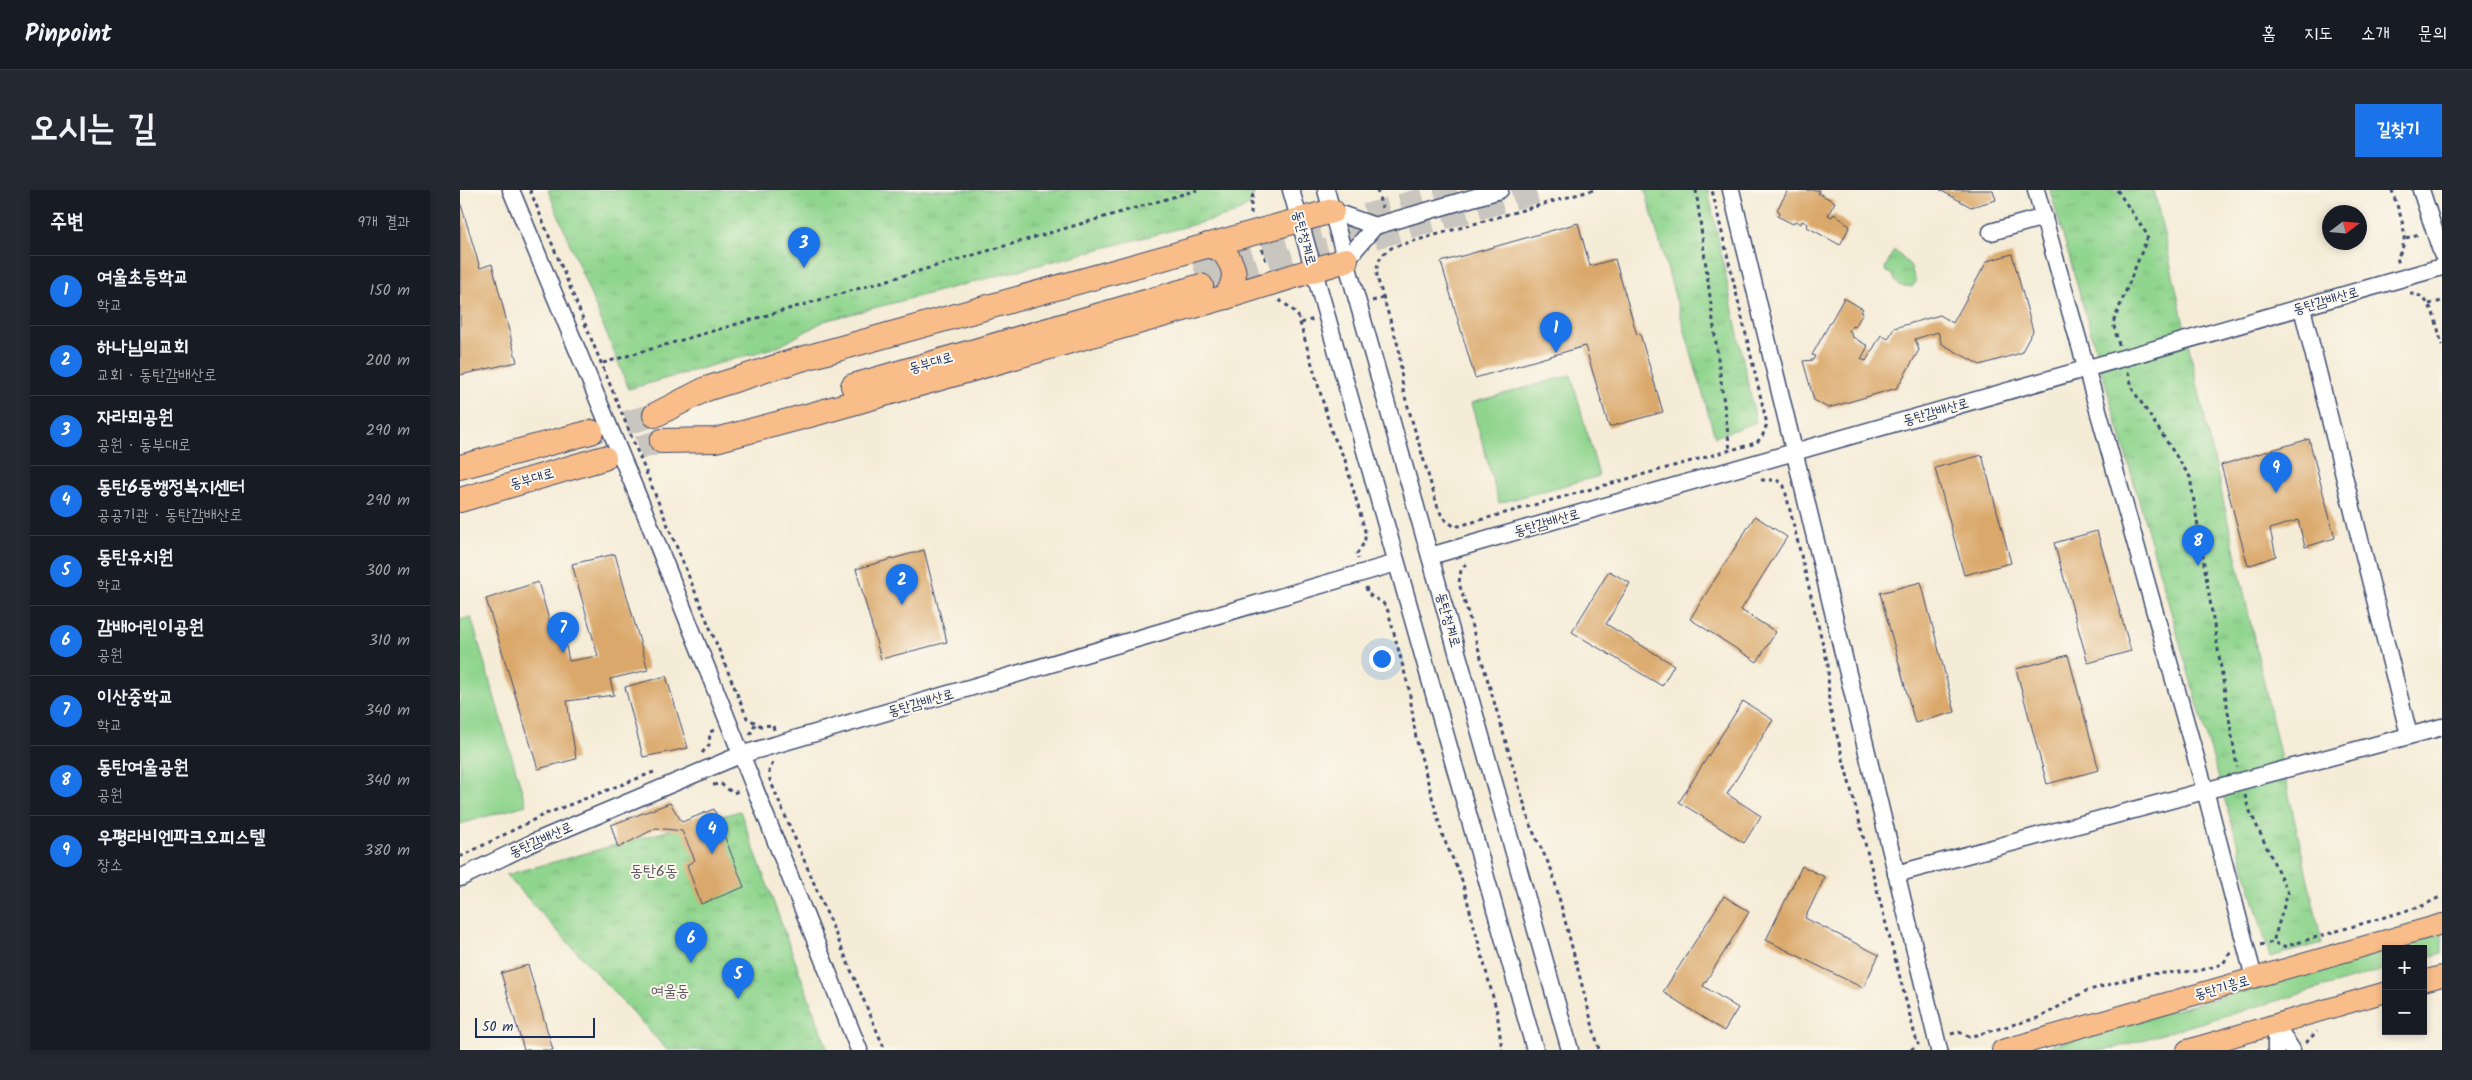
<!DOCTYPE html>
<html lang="ko">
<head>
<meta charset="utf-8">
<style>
  :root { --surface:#171b24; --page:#242831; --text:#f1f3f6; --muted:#9ea1a6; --line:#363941; --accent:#1a73e8 }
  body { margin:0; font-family:Kalam,"Poor Story",sans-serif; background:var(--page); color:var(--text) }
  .controls { position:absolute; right:15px; bottom:15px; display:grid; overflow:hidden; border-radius:0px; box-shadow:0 2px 8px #0003 }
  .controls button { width:45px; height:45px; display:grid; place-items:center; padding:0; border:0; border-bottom:1px solid var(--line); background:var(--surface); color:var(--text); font:25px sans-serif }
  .compass { position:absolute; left:1862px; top:15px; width:45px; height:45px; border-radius:50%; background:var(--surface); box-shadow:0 2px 8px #0003; rotate:74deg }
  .scale { position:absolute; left:15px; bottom:12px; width:120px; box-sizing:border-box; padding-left:5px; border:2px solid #1b2f5e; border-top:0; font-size:14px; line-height:18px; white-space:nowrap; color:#1b2f5e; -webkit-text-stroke:4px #fbf7ec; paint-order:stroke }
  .you { position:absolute; left:921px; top:468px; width:18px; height:18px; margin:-12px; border:4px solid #fff; border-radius:50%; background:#1a73e8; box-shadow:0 0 0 8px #1a73e833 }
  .badge { display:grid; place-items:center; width:32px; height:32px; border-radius:50%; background:var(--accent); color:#fff; font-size:16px; font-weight:700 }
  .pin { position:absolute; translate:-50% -41px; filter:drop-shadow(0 1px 2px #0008) }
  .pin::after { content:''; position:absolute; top:26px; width:18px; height:15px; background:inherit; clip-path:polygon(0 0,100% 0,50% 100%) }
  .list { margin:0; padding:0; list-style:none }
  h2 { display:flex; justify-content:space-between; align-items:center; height:65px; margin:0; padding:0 20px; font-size:21px }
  h2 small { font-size:16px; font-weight:400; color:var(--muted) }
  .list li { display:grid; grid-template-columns:32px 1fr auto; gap:15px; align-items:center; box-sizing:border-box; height:70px; padding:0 20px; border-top:1px solid var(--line) }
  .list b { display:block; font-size:19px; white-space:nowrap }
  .list p { margin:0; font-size:16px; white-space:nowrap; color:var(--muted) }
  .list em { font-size:16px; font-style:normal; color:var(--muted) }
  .map { position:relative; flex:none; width:1982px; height:860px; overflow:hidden; border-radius:0px }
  header { display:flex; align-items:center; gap:30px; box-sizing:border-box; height:70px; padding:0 25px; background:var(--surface); border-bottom:1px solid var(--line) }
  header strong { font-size:24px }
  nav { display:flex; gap:28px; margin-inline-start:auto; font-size:18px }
  .intro { display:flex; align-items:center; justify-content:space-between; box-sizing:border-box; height:120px; padding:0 30px }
  h1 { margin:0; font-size:35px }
  .button { padding:12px 22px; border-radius:0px; background:var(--accent); color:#fff; font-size:18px; font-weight:700 }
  main { display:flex; gap:30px; padding:0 30px }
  aside { flex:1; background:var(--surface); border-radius:0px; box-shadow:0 2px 8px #0003 }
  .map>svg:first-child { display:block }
</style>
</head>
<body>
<header>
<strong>Pinpoint</strong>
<nav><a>홈</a><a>지도</a><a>소개</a><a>문의</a></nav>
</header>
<div class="intro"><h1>오시는 길</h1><a class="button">길찾기</a></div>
<main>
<aside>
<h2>주변<small>9개 결과</small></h2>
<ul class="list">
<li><span class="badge">1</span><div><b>여울초등학교</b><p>학교</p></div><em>150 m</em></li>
<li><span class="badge">2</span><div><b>하나님의교회</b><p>교회 · 동탄감배산로</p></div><em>200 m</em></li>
<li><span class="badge">3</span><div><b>자라뫼공원</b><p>공원 · 동부대로</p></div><em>290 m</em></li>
<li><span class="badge">4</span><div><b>동탄6동행정복지센터</b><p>공공기관 · 동탄감배산로</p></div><em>290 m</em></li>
<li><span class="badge">5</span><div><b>동탄유치원</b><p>학교</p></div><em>300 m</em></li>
<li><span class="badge">6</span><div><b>감배어린이공원</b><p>공원</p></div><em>310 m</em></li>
<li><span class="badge">7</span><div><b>이산중학교</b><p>학교</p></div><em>340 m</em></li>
<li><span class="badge">8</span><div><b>동탄여울공원</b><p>공원</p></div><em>340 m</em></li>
<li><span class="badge">9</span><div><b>우평라비엔파크오피스텔</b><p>장소</p></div><em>380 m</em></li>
</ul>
</aside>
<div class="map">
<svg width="1982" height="860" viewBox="0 0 1982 860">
  <defs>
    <pattern id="park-tufts" width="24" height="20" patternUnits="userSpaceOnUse" patternTransform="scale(1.25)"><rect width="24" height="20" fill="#90d58e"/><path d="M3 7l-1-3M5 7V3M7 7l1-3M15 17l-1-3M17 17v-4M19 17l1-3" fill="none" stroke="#7cb77d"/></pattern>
  </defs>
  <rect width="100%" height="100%" fill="#fbf7ec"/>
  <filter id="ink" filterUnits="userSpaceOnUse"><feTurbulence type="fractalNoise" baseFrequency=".02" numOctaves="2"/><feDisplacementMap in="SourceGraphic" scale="10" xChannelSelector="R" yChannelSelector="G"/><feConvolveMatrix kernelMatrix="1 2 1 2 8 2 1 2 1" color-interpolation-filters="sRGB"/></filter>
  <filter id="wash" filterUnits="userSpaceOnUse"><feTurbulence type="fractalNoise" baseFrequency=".0096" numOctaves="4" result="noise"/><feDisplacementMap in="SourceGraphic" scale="20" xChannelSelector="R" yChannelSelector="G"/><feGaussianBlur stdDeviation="1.12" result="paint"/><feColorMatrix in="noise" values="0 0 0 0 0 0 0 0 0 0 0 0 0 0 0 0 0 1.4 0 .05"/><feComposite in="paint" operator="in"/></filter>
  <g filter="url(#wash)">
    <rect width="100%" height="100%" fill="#f5ecd7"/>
    <!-- grass -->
    <g fill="#90d58e" stroke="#568276">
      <polygon points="1111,185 1139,286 1039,313 1011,213"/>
      <polygon points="11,427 66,615 0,634 0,430"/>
      <polygon points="1982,743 1982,763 1963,768 1963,759 1927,759"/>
      <polygon points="1926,759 1926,779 1647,860 1578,860"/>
    </g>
    <!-- park -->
    <g fill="url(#park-tufts)" stroke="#568276">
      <polygon points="88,0 794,0 791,13 774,24 364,131 320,156 169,199"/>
      <polygon points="1185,0 1248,0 1296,232 1255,247"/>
      <polygon points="1590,0 1694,0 1862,753 1810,767"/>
      <path d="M1434,60L1450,75L1456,92L1452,97C1441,95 1437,98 1433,85L1426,82L1425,78Z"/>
      <polygon points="280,621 368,860 207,860 46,685"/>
    </g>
    <g id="blocks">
      <!-- building -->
      <g fill="#daa86a">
        <polygon points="1328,0 1359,0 1358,3 1375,12 1368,25 1372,27 1374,24 1390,36 1380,55 1347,37 1348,34 1342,31 1341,34 1335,31 1333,34 1317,26 1320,22 1317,20"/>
        <polygon points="1480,0 1533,0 1536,10 1511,17"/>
        <polygon points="0,11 20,78 32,74 57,172 0,185"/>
        <polygon points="1118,33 1130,76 1155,69 1177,145 1180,144 1203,222 1149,237 1125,156 1015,188 981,72"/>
        <polygon points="1552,64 1573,141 1561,163 1520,175 1482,154 1478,142 1455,149 1459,160 1437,198 1368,218 1354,210 1343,171 1353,170 1355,166 1352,165 1384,108 1403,119 1401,122 1403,123 1395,137 1392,136 1389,141 1392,143 1391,146 1408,156 1401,169 1406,171 1421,145 1428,149 1434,138 1480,125 1493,133 1527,71"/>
        <polygon points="1849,249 1875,348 1845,357 1838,330 1810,339 1816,366 1788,376 1761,275"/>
        <polygon points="1522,265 1551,373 1504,385 1475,278"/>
        <polygon points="1295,326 1327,347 1281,420 1316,442 1297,472 1230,429"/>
        <polygon points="1637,341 1671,461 1628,473 1594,353"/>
        <polygon points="464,360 487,452 421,469 396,379"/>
        <polygon points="155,364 188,480 150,489 154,505 107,511 116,569 78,579 26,409 78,392 93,443 103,441 109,471 138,466 112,374"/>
        <polygon points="1149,381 1170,393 1146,434 1214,475 1202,496 1112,442"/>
        <polygon points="1461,392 1495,522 1455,533 1420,403"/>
        <polygon points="1608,465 1639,580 1587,594 1556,479"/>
        <polygon points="206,486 228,558 183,567 165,497"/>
        <polygon points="1283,511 1313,530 1267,604 1301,626 1284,653 1219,612"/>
        <polygon points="210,613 222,632 254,619 284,697 241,714 227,675 235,670 222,641 196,638 158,658 151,635"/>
        <polygon points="1342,676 1365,687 1345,728 1419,765 1403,798 1306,750"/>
        <polygon points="1264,706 1289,722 1243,796 1278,818 1264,841 1203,802"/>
        <polygon points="68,775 93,860 64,860 41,783"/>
      </g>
    </g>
  </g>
  <g filter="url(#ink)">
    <use href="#blocks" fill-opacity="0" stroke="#3c4b70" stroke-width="1"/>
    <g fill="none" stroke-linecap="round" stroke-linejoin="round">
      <!-- highway-tunnel -->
      <g stroke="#c9c6bf" stroke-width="24" stroke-dasharray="24 12" stroke-linecap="butt">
        <polyline points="733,75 997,0"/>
        <polyline points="741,96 1081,0"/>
        <polyline points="131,242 195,225"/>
        <polyline points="144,268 202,251"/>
      </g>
      <!-- minor casing -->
      <g stroke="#3c4b70" stroke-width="19">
        <g id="minor">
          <polyline points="51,0 187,328 399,860"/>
          <polyline points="831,0 1075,860"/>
          <polyline points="866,0 1110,860"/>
          <polyline points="1271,0 1479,860"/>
          <polyline points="1576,0 1745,600 1794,788"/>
          <polyline points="1961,0 1982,64"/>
          <polyline points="872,21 915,36"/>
          <polyline points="1531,42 1584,27"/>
          <polyline points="886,70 915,36 1040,0"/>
          <polyline points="1842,118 1949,545"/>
          <polyline points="970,366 1982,77"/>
          <polyline points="1436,684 1982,537"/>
          <polyline points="0,688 74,652 280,565 936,373"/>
          <polyline points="1816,835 1832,860"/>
          <polyline points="1816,835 1816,860"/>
        </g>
      </g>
      <!-- major casing -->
      <g stroke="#3c4b70" stroke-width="22">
        <g id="major">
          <polyline points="1963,791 1982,786"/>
          <polyline points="1542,860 1982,734"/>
          <polyline points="1727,860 1926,802"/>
        </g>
      </g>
      <!-- highway casing -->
      <g stroke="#3c4b70" stroke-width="26">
        <g id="highway">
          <path d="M748,55L762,60C776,77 778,88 766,107"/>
          <polyline points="393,196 741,96"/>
          <polyline points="195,225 246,199 338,170 872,21"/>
          <polyline points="202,251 256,250 354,224 766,107 886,70"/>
          <polyline points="0,277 131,242"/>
          <polyline points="0,310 144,268"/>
        </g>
      </g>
      <!-- path -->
      <g stroke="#3c4b70" stroke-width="3" stroke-dasharray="4 4" stroke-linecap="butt">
        <polyline points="70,0 287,528 301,536 313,535 314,540"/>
        <polyline points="917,0 922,18"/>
        <path d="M1133,0L933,57C920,65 916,71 917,87L939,159L943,200L978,318L983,328L995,337L1296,253L1302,247L1307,234L1252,0"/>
        <polyline points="1236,0 1270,260"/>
        <polyline points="1657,0 1688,46 1653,133 1659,155"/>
        <path d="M1932,0C1938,21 1953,49 1937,67L1939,75"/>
        <polyline points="791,24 791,13 794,0"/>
        <polyline points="1946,48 1959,44"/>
        <polyline points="802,59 807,74"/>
        <path d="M1950,104C1973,103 1977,138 1982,155"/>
        <polyline points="819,110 831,118 838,126 872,243 885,270 905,341 905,351 897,364 898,369"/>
        <polyline points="912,111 924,108"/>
        <polyline points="1969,114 1982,111"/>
        <polyline points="841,133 854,129"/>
        <polyline points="143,173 737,0"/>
        <polyline points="1668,182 1673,200 1730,287 1777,577"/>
        <polyline points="1301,290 1317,290 1324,296 1368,475 1369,515 1457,853"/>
        <polyline points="1006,374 1001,380 999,393 1071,637 1092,681 1139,860"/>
        <polyline points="906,397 908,404 923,413 928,421 949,499 956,548 983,647 1001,687 1037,822 1042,860"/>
        <polyline points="290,545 295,534"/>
        <polyline points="242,563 249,555 250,542 256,539"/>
        <polyline points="313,573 309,580 310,590 425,860"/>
        <polyline points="253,595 261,594 273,603 279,601"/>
        <polyline points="1785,605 1788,617 1828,703 1813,752"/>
        <polyline points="0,667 83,625 194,582"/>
        <polyline points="1800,755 1813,752 1823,757 1962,716 1982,706"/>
        <polyline points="1491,844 1499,842 1509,847 1581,827 1626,801 1687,784 1738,781 1763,774 1769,764 1772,763"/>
        <polyline points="1846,853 1857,841"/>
        <polyline points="1451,860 1459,853"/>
      </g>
      <!-- minor -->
      <use href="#minor" stroke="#fff" stroke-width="16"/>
      <!-- major -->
      <use href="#major" stroke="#f8bd89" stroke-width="20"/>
      <!-- highway -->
      <use href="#highway" stroke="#f8bd89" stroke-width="24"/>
    </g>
  </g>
  <g text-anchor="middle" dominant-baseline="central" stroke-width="4" stroke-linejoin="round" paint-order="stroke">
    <!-- street labels -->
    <g font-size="14" fill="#1b2f5e" stroke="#fbf7ec">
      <text transform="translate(844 48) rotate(75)">동탄청계로</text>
      <text transform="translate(1866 111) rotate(-16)">동탄감배산로</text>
      <text transform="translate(471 173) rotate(-16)">동부대로</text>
      <text transform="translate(1476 222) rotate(-16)">동탄감배산로</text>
      <text transform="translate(72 289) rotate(-16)">동부대로</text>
      <text transform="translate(1087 333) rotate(-16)">동탄감배산로</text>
      <text transform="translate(988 430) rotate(74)">동탄청계로</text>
      <text transform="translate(461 513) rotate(-16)">동탄감배산로</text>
      <text transform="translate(81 650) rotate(-24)">동탄감배산로</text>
      <text transform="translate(1762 798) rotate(-16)">동탄기흥로</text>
    </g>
    <!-- quarter labels -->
    <g font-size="16" fill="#5e5962" stroke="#fbf7ec">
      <text x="194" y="681">동탄6동</text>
      <text x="210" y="801">여울동</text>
    </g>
  </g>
</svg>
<div class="controls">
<button>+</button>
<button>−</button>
</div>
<svg class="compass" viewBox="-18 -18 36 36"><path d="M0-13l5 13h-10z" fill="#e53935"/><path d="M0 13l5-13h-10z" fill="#9ea1a6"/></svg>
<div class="scale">50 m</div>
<div class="you"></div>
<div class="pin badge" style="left:1096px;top:163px">1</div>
<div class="pin badge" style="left:442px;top:415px">2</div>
<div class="pin badge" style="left:344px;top:78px">3</div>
<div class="pin badge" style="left:252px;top:664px">4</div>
<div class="pin badge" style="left:278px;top:809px">5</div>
<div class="pin badge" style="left:231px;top:773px">6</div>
<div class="pin badge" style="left:103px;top:463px">7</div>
<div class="pin badge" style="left:1738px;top:376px">8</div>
<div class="pin badge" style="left:1816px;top:303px">9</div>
</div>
</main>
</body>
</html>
